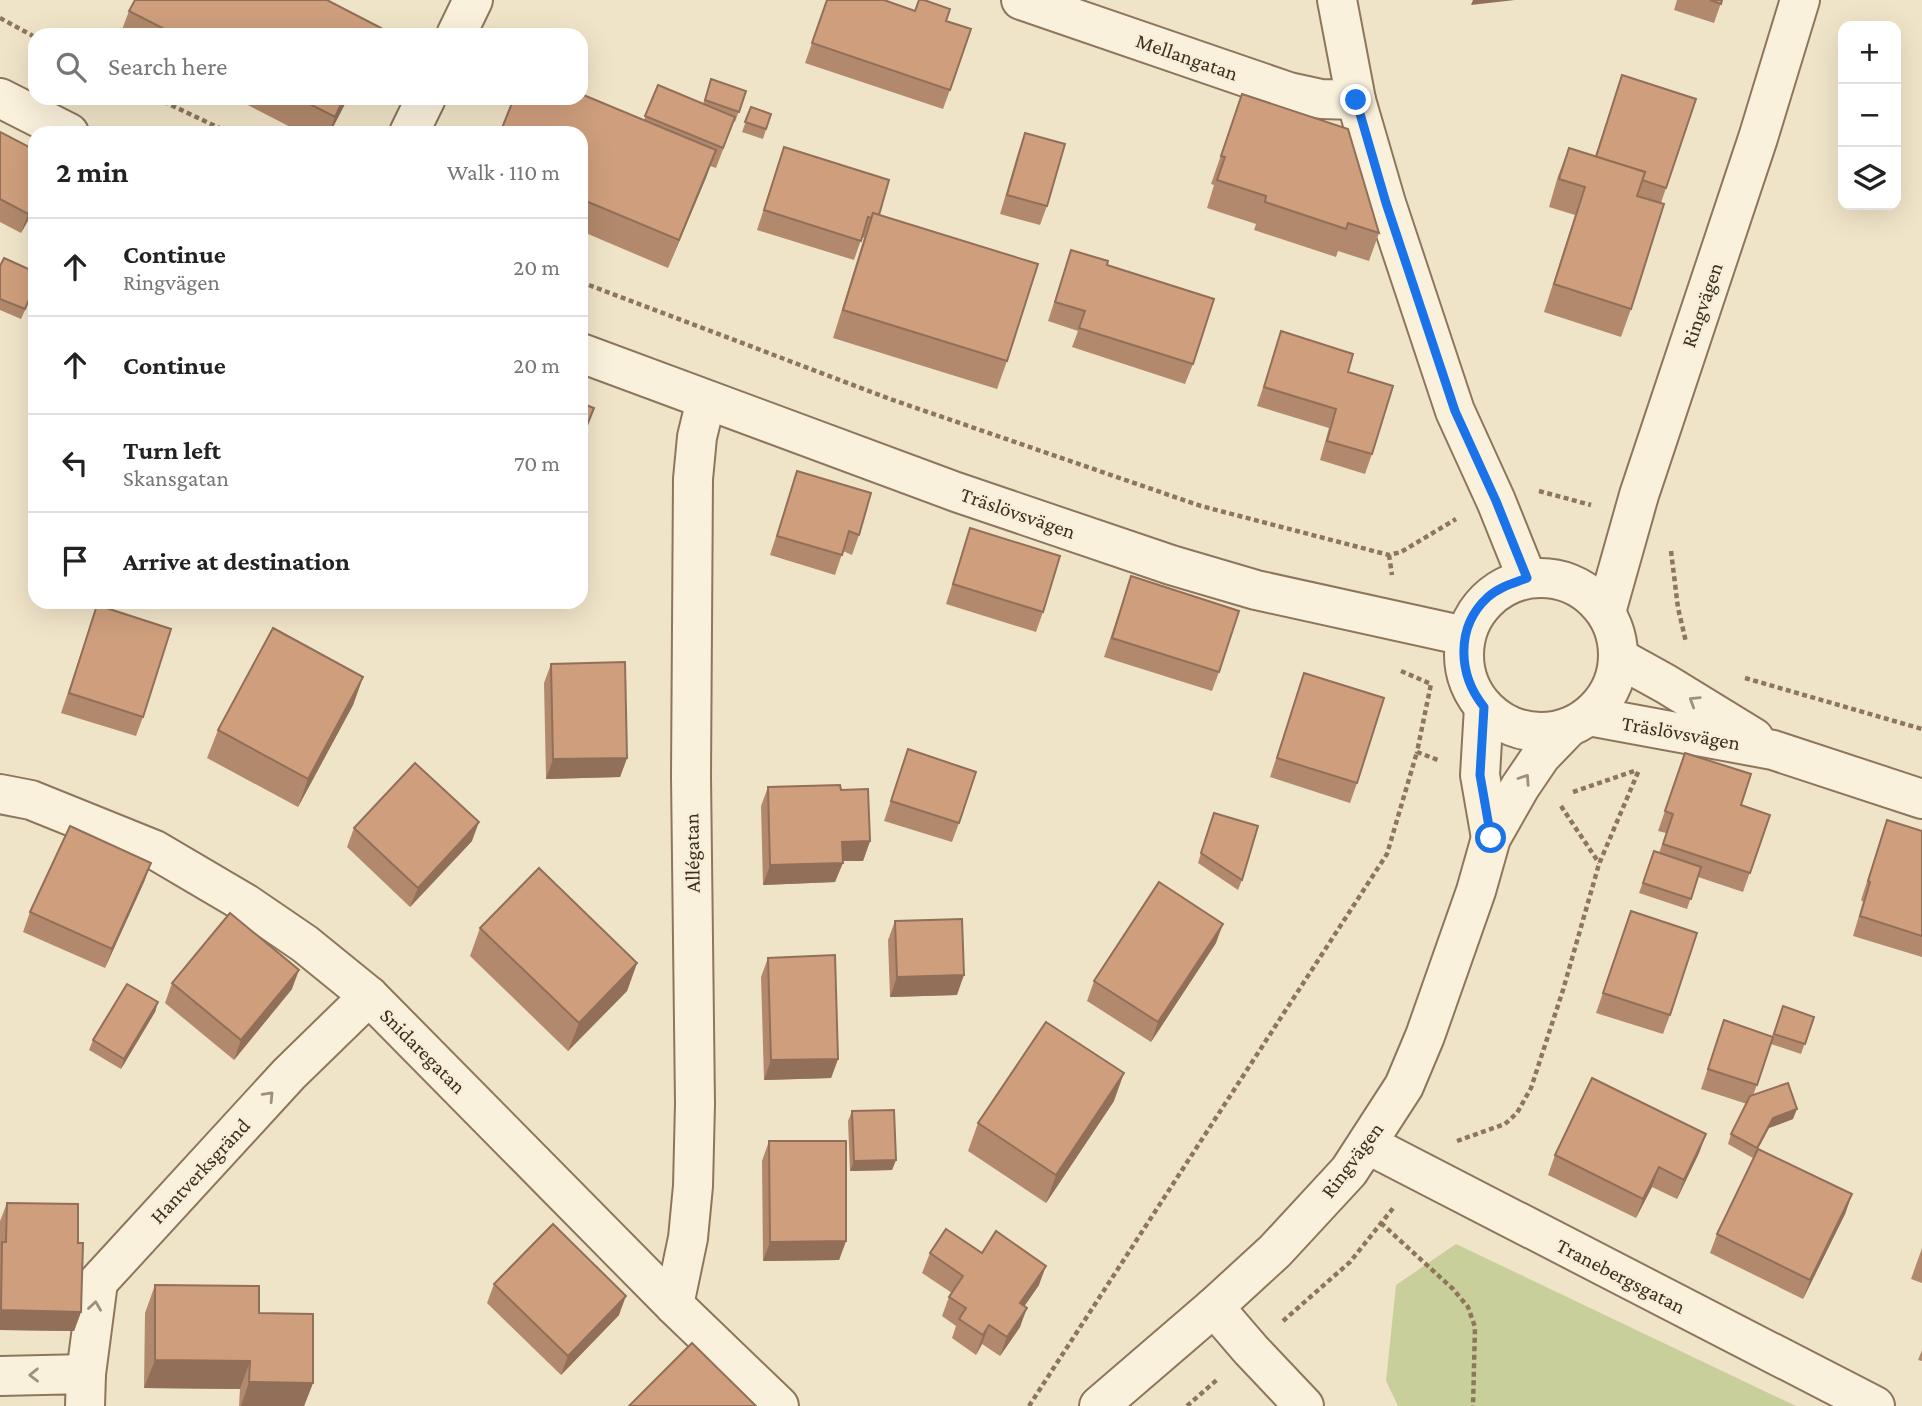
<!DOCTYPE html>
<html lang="en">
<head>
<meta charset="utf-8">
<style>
  :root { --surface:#fff; --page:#f6f6f6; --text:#222; --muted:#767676; --line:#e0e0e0 }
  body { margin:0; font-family:"Crimson Pro",serif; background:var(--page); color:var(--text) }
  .controls { position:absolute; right:21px; top:21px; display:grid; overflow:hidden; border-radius:14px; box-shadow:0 7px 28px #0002 }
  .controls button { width:63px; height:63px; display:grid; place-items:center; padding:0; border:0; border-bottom:2px solid var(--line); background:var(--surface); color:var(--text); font:35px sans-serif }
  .stop { position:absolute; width:21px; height:21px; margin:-16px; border:5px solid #1a73e8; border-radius:50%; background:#fff }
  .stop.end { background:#1a73e8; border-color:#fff; box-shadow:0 2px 7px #0008 }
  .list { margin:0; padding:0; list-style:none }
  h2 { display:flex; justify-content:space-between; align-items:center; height:91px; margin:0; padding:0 28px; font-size:30px }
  h2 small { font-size:23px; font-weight:400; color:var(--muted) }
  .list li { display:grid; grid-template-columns:46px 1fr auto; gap:21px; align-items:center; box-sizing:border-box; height:98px; padding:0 28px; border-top:2px solid var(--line) }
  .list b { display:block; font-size:26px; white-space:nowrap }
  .list p { margin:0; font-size:23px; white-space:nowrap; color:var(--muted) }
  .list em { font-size:23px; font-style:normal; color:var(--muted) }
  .icon { flex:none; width:38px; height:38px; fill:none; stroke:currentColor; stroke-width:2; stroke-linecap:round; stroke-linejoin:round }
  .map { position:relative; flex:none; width:1922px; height:1406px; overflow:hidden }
  .search { position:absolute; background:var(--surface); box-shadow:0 7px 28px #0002; left:28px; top:28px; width:560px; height:77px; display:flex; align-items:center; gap:18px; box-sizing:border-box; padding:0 24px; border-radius:21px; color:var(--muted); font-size:26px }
  .panel { position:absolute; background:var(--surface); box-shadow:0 7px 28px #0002; left:28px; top:126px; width:560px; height:483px; border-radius:21px }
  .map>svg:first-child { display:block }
</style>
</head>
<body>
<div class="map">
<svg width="1922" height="1406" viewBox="0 0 1922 1406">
  <rect width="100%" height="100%" fill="#f0e4c8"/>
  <!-- green -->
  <polygon fill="#c9cf9b" points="1456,1244 1796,1406 1398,1406 1386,1381 1396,1285"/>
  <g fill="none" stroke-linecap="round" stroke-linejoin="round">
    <!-- minor casing -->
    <g stroke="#8d765c" stroke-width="42">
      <g id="minor">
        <polyline points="1021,0 1289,92 1321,99 1356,100"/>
        <polyline points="1337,0 1356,100 1386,203 1455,411 1496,501 1527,578"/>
        <polyline points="456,35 473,0"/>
        <polyline points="0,98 69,133"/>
        <polyline points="409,133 426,98"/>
        <polyline points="581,353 956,492 1171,565 1256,590 1465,636"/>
        <circle cx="1541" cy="655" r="77"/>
        <polyline points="1606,612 1639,495 1758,138 1800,0"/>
        <polyline points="1619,658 1666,684 1754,738"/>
        <polyline points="1484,707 1480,775 1491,838"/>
        <polyline points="1589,716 1773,750 1922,799"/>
        <polyline points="0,794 31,800 155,850 245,903 305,944 369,996 674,1305 779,1406"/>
        <polyline points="1367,1144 1875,1406"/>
        <polyline points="674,1305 688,1238 693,1186 695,1104 691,776 693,479 697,437 706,400"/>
        <polyline points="1214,1307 1251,1350 1304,1406"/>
        <polyline points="86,1374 98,1282 289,1074 369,996"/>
        <polyline points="0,1376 86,1374 85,1406"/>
        <polyline points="1099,1406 1214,1307 1275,1251 1349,1171 1404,1086 1425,1036 1476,891 1491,838 1520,787 1541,756 1569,727"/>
      </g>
    </g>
    <!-- path -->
    <g stroke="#8d765c" stroke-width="4.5" stroke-dasharray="5 3.5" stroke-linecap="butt">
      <polyline points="0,18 35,37"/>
      <polyline points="156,98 230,133"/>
      <polyline points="581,282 890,399 1201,506 1389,555 1401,552 1456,519"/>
      <polyline points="1539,491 1591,505"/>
      <polyline points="1671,551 1678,608 1686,642"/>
      <polyline points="1389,555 1392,575"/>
      <polyline points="1401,671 1431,684 1417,752 1438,760"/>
      <polyline points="1745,678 1922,729"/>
      <polyline points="1573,792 1634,771"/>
      <polyline points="1561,806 1599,863"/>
      <polyline points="1457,1141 1505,1124 1517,1113 1531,1088 1563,990 1599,864 1639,770"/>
      <polyline points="1381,1223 1453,1289 1468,1307 1475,1327 1473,1406"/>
      <polyline points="1283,1321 1350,1262 1394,1207"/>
      <polyline points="1029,1406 1387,854 1417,752"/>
      <polyline points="1187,1406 1219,1378"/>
    </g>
    <!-- minor -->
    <use href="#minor" stroke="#faf1dc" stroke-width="38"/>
  </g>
  <!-- wall -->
  <g fill="#b2896c">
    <polygon points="827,0 946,21 950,90 943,109 805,63"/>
    <polygon points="1677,0 1722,0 1714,23 1674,10"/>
    <polygon points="129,11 378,35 120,35"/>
    <polygon points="1622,75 1666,188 1661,203 1631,309 1621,337 1544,312 1575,215 1549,207 1558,176 1569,148 1595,156"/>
    <polygon points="711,79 746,91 735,122 734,121 716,168 710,166 668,268 581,231 581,133 644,120 658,85 703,104"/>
    <polygon points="1242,94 1379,233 1369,261 1338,251 1336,257 1254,230 1256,224 1207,208 1214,185 1211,184"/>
    <polygon points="234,98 348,98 330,133 302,133"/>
    <polygon points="751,107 771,114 763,139 742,132"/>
    <polygon points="0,132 35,208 21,233 0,222"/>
    <polygon points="1025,133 1047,206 1040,225 1000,214 1018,153"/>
    <polygon points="784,147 879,215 1007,361 997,389 833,338 864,238 862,237 854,260 757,230"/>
    <polygon points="1071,250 1107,265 1193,364 1185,384 1072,347 1078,331 1048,321"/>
    <polygon points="0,266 35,288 21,319 0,310"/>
    <polygon points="1281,331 1372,454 1365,474 1320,460 1329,428 1257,406"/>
    <polygon points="797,471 859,535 852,555 843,551 835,575 770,555"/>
    <polygon points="970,528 1043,612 1036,632 946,604"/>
    <polygon points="1131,576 1219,672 1212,691 1104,657"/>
    <polygon points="97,605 143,717 136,736 61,713"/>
    <polygon points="551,664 627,758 620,777 546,779 544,683"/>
    <polygon points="1304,673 1357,783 1350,803 1270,777"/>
    <polygon points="363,677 353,705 298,807 207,758 218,730"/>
    <polygon points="908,749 959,823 952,842 884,821"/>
    <polygon points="1685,753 1741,805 1770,815 1743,892 1698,877 1687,909 1639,893 1654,851 1659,853 1666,833 1658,831"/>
    <polygon points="768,787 841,790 870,841 863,861 842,861 835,882 763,885 761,806"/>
    <polygon points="1887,820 1922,831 1922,957 1853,936 1863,902 1861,900"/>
    <polygon points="1210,823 1242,880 1238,890 1198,863"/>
    <polygon points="354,828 472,841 410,907 347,847"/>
    <polygon points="151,863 144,882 105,968 23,932 30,912"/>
    <polygon points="895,921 957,995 890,997 888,940"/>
    <polygon points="480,928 637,963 627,991 568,1051 470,956"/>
    <polygon points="1624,931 1670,1015 1663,1034 1596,1013"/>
    <polygon points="1216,943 1151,1042 1087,1001 1094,981"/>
    <polygon points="768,958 838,1059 831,1078 764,1080 761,977"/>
    <polygon points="172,983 292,989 234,1060 165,1003"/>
    <polygon points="158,1002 155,1012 121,1069 89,1050 93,1040"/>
    <polygon points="1783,1006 1814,1017 1801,1054 1771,1044 1753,1096 1793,1119 1769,1128 1753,1158 1728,1144 1731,1134 1747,1104 1701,1089 1724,1020 1772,1036"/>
    <polygon points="1114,1101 1046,1203 968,1151 978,1123"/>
    <polygon points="852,1111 896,1160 892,1170 850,1171 848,1121"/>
    <polygon points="1706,1134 1699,1153 1677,1199 1652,1187 1636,1218 1548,1175 1555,1155"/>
    <polygon points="769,1141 846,1241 839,1260 763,1261 762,1161"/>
    <polygon points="1852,1194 1845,1214 1803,1299 1710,1253 1717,1234"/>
    <polygon points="7,1203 78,1243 81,1312 74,1331 0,1330 0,1221"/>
    <polygon points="1922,1248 1922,1283 1911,1279"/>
    <polygon points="930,1253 1039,1285 1024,1306 1020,1327 1000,1356 982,1344 976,1355 952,1338 956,1326 942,1316 949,1297 952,1293 922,1273"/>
    <polygon points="494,1284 619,1315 561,1375 487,1303"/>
    <polygon points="155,1285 259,1313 313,1383 304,1406 239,1406 240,1389 144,1388 145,1313"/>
    <polygon points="1922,1350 1922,1361 1918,1360"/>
  </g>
  <!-- shaded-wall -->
  <g fill="#916f58">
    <polygon points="1473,0 1515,0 1471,5"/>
    <polygon points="344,98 348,98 330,133 329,133 335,117"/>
    <polygon points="716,150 706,178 668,268 679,240"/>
    <polygon points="35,202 35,208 21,233 28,214"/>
    <polygon points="363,677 353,705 298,807 308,779"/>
    <polygon points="627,758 620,777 546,779 553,759"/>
    <polygon points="479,822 472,841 410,907 418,888"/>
    <polygon points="870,841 863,861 834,861 842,842"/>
    <polygon points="151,863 144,882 105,968 112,949"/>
    <polygon points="843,863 835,882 763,885 770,865"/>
    <polygon points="1223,924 1216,943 1151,1042 1158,1022"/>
    <polygon points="637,963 627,991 568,1051 579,1023"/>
    <polygon points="299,970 292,989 234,1060 241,1040"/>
    <polygon points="964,975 957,995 890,997 897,977"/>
    <polygon points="158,1002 155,1012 121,1069 124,1059"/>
    <polygon points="838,1059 831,1078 764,1080 771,1060"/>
    <polygon points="1124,1073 1114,1101 1046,1203 1056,1175"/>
    <polygon points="1797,1109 1793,1119 1769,1128 1753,1158 1757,1148 1773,1118"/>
    <polygon points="1706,1134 1699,1153 1677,1199 1684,1180"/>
    <polygon points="896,1160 892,1170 850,1171 854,1161"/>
    <polygon points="1659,1167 1652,1187 1636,1218 1643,1199"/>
    <polygon points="1852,1194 1845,1214 1803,1299 1810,1280"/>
    <polygon points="846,1241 839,1260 763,1261 770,1242"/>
    <polygon points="1046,1266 1039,1285 1013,1323 1020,1303"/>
    <polygon points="626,1296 619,1315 561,1375 568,1356"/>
    <polygon points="1027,1308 1020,1327 1000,1356 1007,1337"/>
    <polygon points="1,1310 81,1312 74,1331 0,1330 0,1313"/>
    <polygon points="989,1325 982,1344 976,1355 983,1335"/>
    <polygon points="155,1360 250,1361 240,1389 144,1388"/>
    <polygon points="249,1382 313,1383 304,1406 241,1406"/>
  </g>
  <!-- building -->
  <g fill="#cf9f7d" stroke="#916f58" stroke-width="2">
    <polygon points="135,0 327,0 381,28 377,35 176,35 129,11"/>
    <polygon points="827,0 884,0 915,11 919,0 924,0 950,9 946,21 971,29 950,90 812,43"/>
    <polygon points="1710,0 1722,0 1721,4"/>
    <polygon points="1622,75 1696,99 1666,188 1642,180 1645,172 1596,157"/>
    <polygon points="711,79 746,91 739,112 705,100"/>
    <polygon points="658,85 735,117 723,148 645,116"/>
    <polygon points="581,94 716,150 679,240 581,199 581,133 500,133 514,98 581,98"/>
    <polygon points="1242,94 1348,129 1379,233 1348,223 1346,229 1265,202 1266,196 1217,180 1225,157 1221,156"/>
    <polygon points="298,98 344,98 335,117"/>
    <polygon points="751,107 771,114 766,129 745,122"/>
    <polygon points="0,132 35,150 35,202 28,214 0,199"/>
    <polygon points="1025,133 1065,144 1047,206 1007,195"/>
    <polygon points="784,147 889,180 879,215 873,213 872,218 868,217 861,241 764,210"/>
    <polygon points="1569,148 1645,172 1637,196 1664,204 1631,309 1554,284 1585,187 1559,179"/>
    <polygon points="873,213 1038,264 1007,361 843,310"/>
    <polygon points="1071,250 1108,261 1107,265 1214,299 1193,364 1079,328 1085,311 1055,302"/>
    <polygon points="4,258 35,272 35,286 25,309 0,299 0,266"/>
    <polygon points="1281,331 1353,354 1348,372 1393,386 1372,454 1327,441 1336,409 1264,387"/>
    <polygon points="581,403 594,408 581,440"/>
    <polygon points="797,471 871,493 859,535 849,531 842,555 777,536"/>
    <polygon points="970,528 1060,556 1043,612 953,584"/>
    <polygon points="1131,576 1239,611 1219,672 1112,638"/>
    <polygon points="97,605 171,629 143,717 69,693"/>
    <polygon points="273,628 363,677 308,779 218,730"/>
    <polygon points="625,662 627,758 553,759 551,664"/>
    <polygon points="1304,673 1384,698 1357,783 1277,758"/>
    <polygon points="908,749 976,772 959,823 891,801"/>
    <polygon points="1685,753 1751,774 1741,805 1770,815 1750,873 1663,844 1673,814 1665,811"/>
    <polygon points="415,763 479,822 418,888 354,828"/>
    <polygon points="840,785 841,790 868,789 870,841 842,842 843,863 770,865 768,787"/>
    <polygon points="1214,813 1258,826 1242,880 1201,853"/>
    <polygon points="1887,820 1922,831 1922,936 1860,916 1870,882 1868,881"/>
    <polygon points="70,826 151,863 112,949 30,912"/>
    <polygon points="1654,851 1701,867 1691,899 1643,883"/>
    <polygon points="539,868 637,963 579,1023 480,928"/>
    <polygon points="1159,882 1223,924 1158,1022 1094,981"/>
    <polygon points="1631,911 1697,933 1670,1015 1603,993"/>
    <polygon points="230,913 299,970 241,1040 172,983"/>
    <polygon points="962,919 964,975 897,977 895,921"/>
    <polygon points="835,955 838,1059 771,1060 768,958"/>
    <polygon points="127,984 158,1002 124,1059 93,1040"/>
    <polygon points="1783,1006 1814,1017 1805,1044 1774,1034"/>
    <polygon points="1724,1020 1773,1037 1757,1085 1708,1069"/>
    <polygon points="1046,1022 1124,1073 1056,1175 978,1123"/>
    <polygon points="1592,1078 1706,1134 1684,1180 1659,1167 1643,1199 1555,1155"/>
    <polygon points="1788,1083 1797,1109 1773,1118 1757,1148 1731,1134 1750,1096"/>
    <polygon points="894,1110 896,1160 854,1161 852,1111"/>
    <polygon points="769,1141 846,1141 846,1241 770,1242"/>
    <polygon points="1758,1149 1852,1194 1810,1280 1717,1234"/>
    <polygon points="7,1203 78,1204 78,1243 83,1243 81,1312 1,1310 2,1242 6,1242"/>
    <polygon points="553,1224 626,1296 568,1356 494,1284"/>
    <polygon points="946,1229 982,1253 996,1231 1046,1266 1020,1303 1027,1308 1007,1337 989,1325 983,1335 959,1319 966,1308 949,1297 963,1276 930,1253"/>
    <polygon points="155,1285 259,1286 259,1313 313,1314 313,1383 249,1382 250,1361 155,1360"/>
    <polygon points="692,1343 756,1406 629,1406"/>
  </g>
  <!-- one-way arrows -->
  <defs><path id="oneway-chevron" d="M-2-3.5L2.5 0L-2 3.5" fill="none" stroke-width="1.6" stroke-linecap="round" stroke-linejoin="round" transform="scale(1.75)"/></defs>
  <g stroke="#9c907e">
    <use href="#oneway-chevron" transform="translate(1694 701) rotate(-148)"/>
    <use href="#oneway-chevron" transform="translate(1525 779) rotate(-56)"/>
    <use href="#oneway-chevron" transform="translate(269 1096) rotate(-47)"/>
    <use href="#oneway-chevron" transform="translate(95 1306) rotate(-82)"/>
    <use href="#oneway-chevron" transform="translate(34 1375) rotate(179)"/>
  </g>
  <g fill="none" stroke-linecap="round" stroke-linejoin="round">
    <!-- route -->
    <path stroke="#1a73e8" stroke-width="9" d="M1356,100L1386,203L1455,411L1496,501L1527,578C1514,583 1499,587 1488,597C1455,627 1458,675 1484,707L1480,775L1491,838"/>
  </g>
  <g text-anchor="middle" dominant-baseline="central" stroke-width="5" stroke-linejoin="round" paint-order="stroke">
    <!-- street labels -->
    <g font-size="21" fill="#3d2e20" stroke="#f7eed8">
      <text transform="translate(1187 57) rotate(19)">Mellangatan</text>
      <text transform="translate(1702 305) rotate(-71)">Ringvägen</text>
      <text transform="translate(1018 513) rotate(19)">Träslövsvägen</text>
      <text transform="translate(1681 733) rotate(10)">Träslövsvägen</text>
      <text transform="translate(692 853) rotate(-91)">Allégatan</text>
      <text transform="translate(423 1051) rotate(45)">Snidaregatan</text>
      <text transform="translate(1352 1160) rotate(-53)">Ringvägen</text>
      <text transform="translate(200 1171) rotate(-47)">Hantverksgränd</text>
      <text transform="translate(1621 1276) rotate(27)">Tranebergsgatan</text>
    </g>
  </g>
</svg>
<div class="controls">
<button>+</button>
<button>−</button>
<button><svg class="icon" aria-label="layers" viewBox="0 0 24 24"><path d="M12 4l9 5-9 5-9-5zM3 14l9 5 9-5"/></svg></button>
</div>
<div class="stop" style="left:1491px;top:838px"></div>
<div class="stop end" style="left:1356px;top:100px"></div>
<div class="search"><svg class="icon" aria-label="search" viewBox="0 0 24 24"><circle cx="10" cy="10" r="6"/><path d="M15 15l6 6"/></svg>Search here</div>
<section class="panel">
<h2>2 min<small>Walk · 110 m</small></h2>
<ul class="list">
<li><svg class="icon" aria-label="ahead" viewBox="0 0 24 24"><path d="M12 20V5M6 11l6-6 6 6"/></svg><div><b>Continue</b><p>Ringvägen</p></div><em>20 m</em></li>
<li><svg class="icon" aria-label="ahead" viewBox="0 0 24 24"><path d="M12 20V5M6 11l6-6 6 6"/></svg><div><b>Continue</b></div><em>20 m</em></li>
<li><svg class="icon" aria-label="left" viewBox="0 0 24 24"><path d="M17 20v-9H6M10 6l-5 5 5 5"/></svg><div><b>Turn left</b><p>Skansgatan</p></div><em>70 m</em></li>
<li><svg class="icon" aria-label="arrive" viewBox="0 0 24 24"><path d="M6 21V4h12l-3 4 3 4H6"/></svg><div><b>Arrive at destination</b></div></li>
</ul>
</section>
</div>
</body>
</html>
